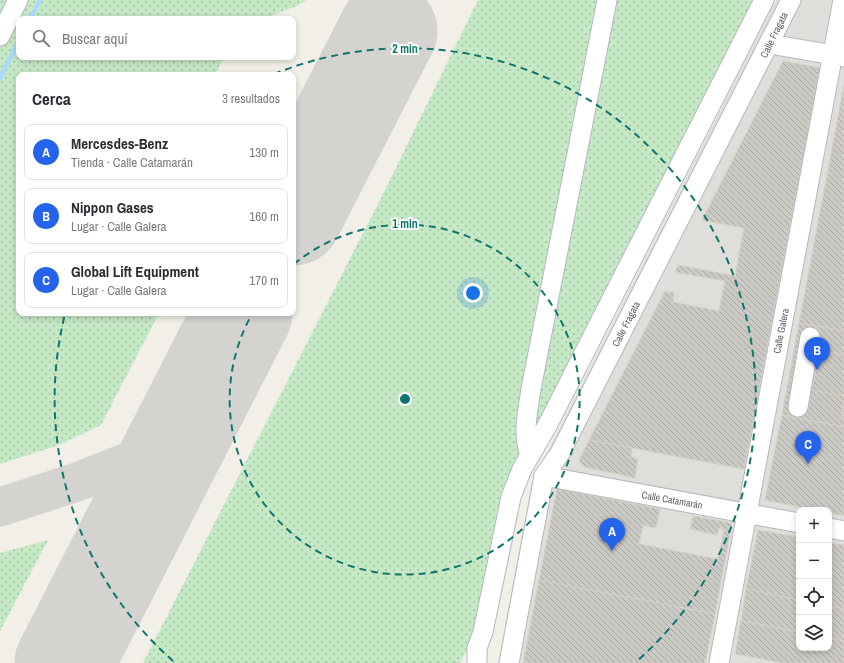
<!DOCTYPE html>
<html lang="es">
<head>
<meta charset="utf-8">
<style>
  :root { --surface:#fff; --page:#f2f2f3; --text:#2b2b33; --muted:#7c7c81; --line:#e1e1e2; --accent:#2563eb }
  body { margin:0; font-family:"Archivo Narrow",sans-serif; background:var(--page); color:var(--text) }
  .controls { position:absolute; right:12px; bottom:12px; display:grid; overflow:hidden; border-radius:8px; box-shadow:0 2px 6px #0003 }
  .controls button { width:36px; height:36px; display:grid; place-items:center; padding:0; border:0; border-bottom:1px solid var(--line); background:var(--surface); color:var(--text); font:20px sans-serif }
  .you { position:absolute; left:473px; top:293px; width:14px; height:14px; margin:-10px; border:3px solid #fff; border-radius:50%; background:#1a73e8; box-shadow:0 0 0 6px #1a73e833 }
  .badge { display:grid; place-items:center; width:26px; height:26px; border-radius:50%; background:var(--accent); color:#fff; font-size:13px; font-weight:700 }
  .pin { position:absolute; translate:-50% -33px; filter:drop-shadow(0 1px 2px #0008) }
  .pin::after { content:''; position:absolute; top:21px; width:14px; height:12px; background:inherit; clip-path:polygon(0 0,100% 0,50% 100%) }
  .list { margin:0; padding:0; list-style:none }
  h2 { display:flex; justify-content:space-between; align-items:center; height:52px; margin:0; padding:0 16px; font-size:17px }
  h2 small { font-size:13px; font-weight:400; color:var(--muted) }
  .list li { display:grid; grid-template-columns:26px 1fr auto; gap:12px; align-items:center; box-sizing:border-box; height:56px; margin:0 8px 8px; padding:0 8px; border:1px solid var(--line); border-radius:8px }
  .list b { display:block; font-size:15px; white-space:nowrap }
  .list p { margin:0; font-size:13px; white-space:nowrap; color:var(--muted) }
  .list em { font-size:13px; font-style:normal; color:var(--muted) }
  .icon { flex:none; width:22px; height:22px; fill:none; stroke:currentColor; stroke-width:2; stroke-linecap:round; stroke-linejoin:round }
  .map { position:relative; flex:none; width:844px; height:663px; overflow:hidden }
  .search { position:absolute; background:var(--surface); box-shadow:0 2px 6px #0003; left:16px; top:16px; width:280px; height:44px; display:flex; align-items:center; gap:10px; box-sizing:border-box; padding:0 14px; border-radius:8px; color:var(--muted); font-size:15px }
  .panel { position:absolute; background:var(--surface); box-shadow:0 2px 6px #0003; left:16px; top:72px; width:280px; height:244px; border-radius:8px }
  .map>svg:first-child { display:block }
</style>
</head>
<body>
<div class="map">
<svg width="844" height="663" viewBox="0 0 844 663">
  <defs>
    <pattern id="grass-dots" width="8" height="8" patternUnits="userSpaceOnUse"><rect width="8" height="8" fill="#c5e8c5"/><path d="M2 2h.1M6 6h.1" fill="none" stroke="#a3c0a4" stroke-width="1.8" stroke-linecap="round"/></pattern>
    <pattern id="building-back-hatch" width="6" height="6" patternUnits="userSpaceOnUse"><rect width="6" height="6" fill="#cccac5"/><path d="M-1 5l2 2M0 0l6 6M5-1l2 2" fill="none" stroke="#a9a8a4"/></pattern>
  </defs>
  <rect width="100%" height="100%" fill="#f1efe8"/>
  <!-- industrial -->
  <path fill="#e0deda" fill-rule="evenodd" d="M776,0H844V663H498L532,482ZM799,510H829V648H799Z"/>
  <!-- grass -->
  <g fill="url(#grass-dots)">
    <path d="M0,0H306C300,7 275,13 265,19H19V57H224L215,75H19V313H159L101,425L59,445L0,464Z"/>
    <polygon points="478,0 603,0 518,459 477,629 460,663 143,663 381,198"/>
    <polygon points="611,0 760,0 535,435 533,389"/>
    <polygon points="48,540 0,631 0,553"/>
  </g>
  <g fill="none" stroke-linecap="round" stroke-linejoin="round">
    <!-- stream -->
    <g stroke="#aadaff" stroke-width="4.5">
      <polyline points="30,19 40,0"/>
      <polyline points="0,78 19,41"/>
    </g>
    <!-- taxiway -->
    <polyline stroke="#d4d3d0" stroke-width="39" points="0,507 77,482 176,443"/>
    <!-- runway -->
    <g stroke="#d4d3d0" stroke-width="99">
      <polyline points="293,216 388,31"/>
      <polyline points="64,663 243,313"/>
    </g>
  </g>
  <!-- building -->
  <g fill="url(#building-back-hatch)" stroke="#d6d1c6">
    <polygon points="783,61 820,68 744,469 589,440 665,291 674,293 673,302 719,311 725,281 675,272 678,265 735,276 744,228 702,220"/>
    <polygon points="844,85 844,331 799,323"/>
    <polygon points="799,323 844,331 844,427 782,415"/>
    <polygon points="820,350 844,355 844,396 812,390"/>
    <polygon points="844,400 844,417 841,417"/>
    <polygon points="782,415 844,427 844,516 829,513 829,510 814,510 765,500"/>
    <polygon points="589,440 632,448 631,457 638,459 635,478 584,467 579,460"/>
    <polygon points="557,489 660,509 656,528 643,525 639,544 718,559 724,530 719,528 717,535 690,529 693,516 732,523 715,614 539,580"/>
    <polygon points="758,530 799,537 799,600 746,589"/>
    <polygon points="829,543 844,545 844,609 829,606"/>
    <polygon points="539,580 715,614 705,663 523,663"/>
    <polygon points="746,589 799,600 799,632 741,621"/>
    <polygon points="829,606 844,609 844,641 829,638"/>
    <polygon points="741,621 799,632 799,648 829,648 829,638 844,641 844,663 784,663 735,654"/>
  </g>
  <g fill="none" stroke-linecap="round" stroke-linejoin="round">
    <!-- minor casing -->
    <g stroke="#b5b8bc" stroke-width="21">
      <g id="minor">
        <polyline points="0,36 18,0"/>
        <polyline points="770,44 844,57"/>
        <polyline points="798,407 810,337"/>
        <path d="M530,455C522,435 528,410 531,389L607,0"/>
        <polyline points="544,476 799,523"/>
        <polyline points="829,528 844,531"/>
        <polyline points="477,663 477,648 483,632 511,497 522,469 547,426 764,0"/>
        <polyline points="509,663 544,476 560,453 791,0"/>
        <polyline points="719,663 843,0"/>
      </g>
    </g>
    <!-- minor -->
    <use href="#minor" stroke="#fff" stroke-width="19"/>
  </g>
  <!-- distance rings -->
  <g fill="none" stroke="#0f766e" stroke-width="2" stroke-dasharray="7 5">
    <path d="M294 264A175 175 0 1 1 252 314"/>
    <path d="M173 661A350 350 0 0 1 65 314M274 74A350 350 0 0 1 637 661"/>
  </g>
  <g text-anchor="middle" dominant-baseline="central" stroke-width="4" stroke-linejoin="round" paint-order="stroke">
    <!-- street labels -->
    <g font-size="10" fill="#5f6368" stroke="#fff">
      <text transform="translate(774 35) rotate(-64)">Calle Fragata</text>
      <text transform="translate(626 324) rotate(-63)">Calle Fragata</text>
      <text transform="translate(781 331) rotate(-79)">Calle Galera</text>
      <text transform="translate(672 500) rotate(10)">Calle Catamarán</text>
    </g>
  </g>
  <circle cx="405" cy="399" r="6" fill="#0f766e" stroke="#fff" stroke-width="2"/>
  <g font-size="12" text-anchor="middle" font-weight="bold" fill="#0f766e" stroke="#fff" stroke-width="4" stroke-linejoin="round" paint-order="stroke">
    <text x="405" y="53">2 min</text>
    <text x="405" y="228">1 min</text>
  </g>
</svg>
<div class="controls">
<button>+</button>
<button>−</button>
<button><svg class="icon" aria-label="locate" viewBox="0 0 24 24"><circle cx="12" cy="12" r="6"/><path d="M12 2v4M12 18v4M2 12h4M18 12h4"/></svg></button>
<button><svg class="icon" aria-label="layers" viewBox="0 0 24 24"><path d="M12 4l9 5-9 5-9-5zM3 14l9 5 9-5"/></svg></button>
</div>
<div class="you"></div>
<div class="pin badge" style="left:612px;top:551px">A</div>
<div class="pin badge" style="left:817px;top:370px">B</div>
<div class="pin badge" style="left:808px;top:464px">C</div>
<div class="search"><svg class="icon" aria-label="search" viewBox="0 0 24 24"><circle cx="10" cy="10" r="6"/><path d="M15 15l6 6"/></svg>Buscar aquí</div>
<section class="panel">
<h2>Cerca<small>3 resultados</small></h2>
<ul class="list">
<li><span class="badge">A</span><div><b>Mercesdes-Benz</b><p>Tienda · Calle Catamarán</p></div><em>130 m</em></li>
<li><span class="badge">B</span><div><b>Nippon Gases</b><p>Lugar · Calle Galera</p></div><em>160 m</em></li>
<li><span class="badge">C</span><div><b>Global Lift Equipment</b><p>Lugar · Calle Galera</p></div><em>170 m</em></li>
</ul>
</section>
</div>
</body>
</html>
